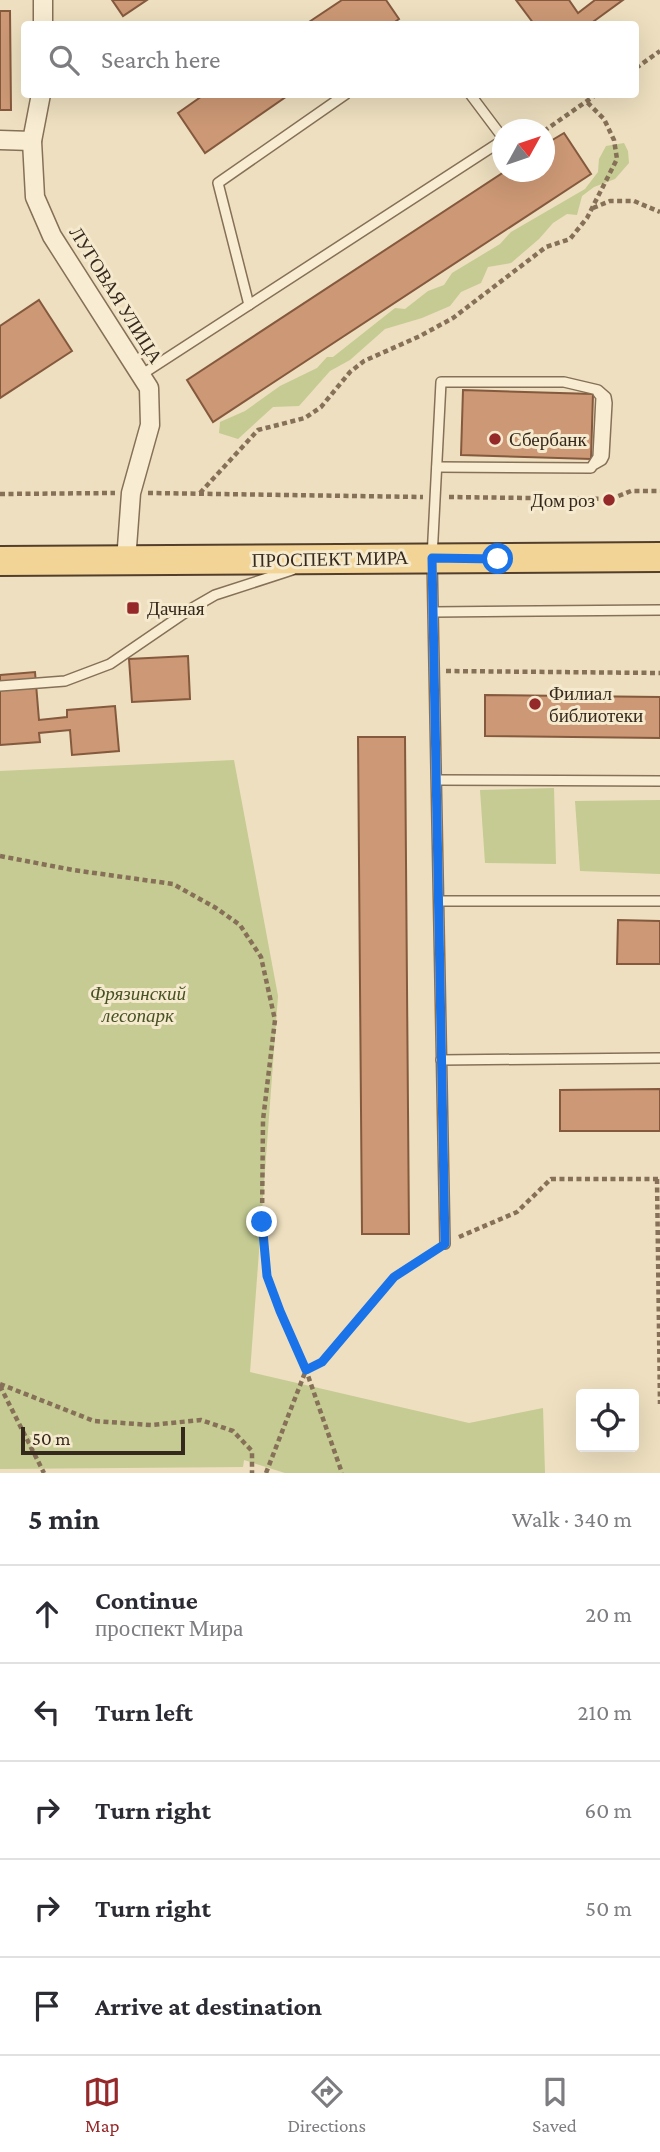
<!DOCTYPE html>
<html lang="en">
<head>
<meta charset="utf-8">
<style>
  :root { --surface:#fff; --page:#f2f2f3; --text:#2b2b33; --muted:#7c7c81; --line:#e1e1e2; --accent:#952829 }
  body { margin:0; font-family:"Crimson Pro",serif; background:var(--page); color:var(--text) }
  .controls { position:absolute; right:21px; bottom:21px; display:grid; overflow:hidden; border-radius:7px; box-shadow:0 7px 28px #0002 }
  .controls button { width:63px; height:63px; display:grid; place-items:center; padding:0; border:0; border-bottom:2px solid var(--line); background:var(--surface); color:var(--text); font:35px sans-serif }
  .compass { position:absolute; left:492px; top:119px; width:63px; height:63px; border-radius:50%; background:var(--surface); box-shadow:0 7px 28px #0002; rotate:50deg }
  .scale { position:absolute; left:21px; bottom:18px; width:164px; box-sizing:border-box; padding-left:7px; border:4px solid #35281c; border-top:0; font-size:19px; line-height:24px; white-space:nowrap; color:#35281c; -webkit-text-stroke:5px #f5e9ce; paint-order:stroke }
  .stop { position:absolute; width:21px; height:21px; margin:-16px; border:5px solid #1a73e8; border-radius:50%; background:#fff }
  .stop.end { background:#1a73e8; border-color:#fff; box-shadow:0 2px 7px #0008 }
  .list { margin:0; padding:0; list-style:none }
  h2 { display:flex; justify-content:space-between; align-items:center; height:91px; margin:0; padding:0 28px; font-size:30px }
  h2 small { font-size:23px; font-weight:400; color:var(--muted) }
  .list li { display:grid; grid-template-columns:46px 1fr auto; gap:21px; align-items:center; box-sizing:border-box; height:98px; padding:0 28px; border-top:2px solid var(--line) }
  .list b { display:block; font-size:26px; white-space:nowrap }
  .list p { margin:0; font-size:23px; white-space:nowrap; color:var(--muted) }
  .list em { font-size:23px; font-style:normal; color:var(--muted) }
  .icon { flex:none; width:38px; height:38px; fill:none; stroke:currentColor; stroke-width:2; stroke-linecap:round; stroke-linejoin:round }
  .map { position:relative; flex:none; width:660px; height:1473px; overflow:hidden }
  .search { position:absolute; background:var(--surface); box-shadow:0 7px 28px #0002; left:21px; right:21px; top:21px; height:77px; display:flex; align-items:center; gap:18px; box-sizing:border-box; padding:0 24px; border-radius:7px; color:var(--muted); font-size:26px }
  .sheet { height:581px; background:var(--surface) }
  nav { display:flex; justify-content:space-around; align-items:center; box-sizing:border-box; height:98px; border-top:2px solid var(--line); background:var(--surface); font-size:19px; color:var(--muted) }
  nav a { display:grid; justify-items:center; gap:4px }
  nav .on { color:var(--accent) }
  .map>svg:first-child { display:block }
</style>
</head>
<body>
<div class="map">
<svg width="660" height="1473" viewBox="0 0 660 1473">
  <rect width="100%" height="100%" fill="#eddfbf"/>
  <!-- green -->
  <g fill="#c5cb93">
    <polygon points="624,143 628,151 629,163 615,179 594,187 582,196 577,215 567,214 553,223 539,239 511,263 488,267 481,283 461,292 450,306 422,318 385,329 350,360 330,371 299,406 273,407 238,439 219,433 220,422 245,411 280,386 317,368 327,357 333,357 395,308 405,309 428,291 444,285 452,273 500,244 511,232 585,189 598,172 599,159 606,146"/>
    <polygon points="234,760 278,996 250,1372 469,1423 543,1408 545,1473 285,1473 244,1460 243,1467 0,1469 0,771"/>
    <polygon points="554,788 556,864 485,863 480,790"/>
    <polygon points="660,800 660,874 580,871 575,801"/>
  </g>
  <!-- building -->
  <g fill="#cc9875" stroke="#85593d" stroke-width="2">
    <polygon points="112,0 147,0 123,16"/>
    <polygon points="342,0 386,0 399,19 392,24 306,24"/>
    <polygon points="516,0 569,0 578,13 595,0 623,0 590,24 534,24"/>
    <polygon points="0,11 10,11 11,110 0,110"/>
    <polygon points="205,94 290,94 205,153 178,113"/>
    <polygon points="564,133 591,174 213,422 187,380 504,172 544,172 544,145"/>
    <polygon points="39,300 72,351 0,398 0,326"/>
    <polygon points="463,390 593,394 591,459 461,455"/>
    <polygon points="188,656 190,699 132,702 129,659"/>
    <polygon points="35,672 39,720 67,717 67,710 115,706 119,751 72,755 70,730 39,733 40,742 0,745 0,675"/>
    <polygon points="485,695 660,697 660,738 485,736"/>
    <polygon points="358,737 405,737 409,1234 362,1234"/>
    <polygon points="618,920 660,921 660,964 617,964"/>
    <polygon points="660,1089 660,1131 560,1131 560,1090"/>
  </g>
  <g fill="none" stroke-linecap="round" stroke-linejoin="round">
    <!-- lane casing -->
    <g stroke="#867057" stroke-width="12">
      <g id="lane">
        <polyline points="470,94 503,138"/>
        <polyline points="249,305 218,183 346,94"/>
        <polyline points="141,375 503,140"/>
        <polyline points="437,467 591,468 598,457 601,397 598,393"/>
        <polyline points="434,612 660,610"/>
        <polyline points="0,686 65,681 110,664 189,610 215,595 292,570"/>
        <polyline points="437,780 660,781"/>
        <polyline points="439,901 660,901"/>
        <polyline points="441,1060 660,1058"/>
        <polyline points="445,1244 432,558 441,382 564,382 598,390 606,397 607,403 604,456 602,460 595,464"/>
      </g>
    </g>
    <!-- street casing -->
    <g stroke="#867057" stroke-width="21">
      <g id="street">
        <polyline points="43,24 43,0"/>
        <polyline points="41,94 32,141 35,197 52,236 149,388 150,425 131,493 126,561"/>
        <polyline points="0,140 32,141"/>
      </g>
    </g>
    <!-- primary casing -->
    <g stroke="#533e2c" stroke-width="32">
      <polyline id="primary" points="0,561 660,557"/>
    </g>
    <!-- path -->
    <g stroke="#867057" stroke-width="4.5" stroke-dasharray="5 3.5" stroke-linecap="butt">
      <polyline points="636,68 660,51"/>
      <polyline points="544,131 597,94"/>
      <polyline points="593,208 610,201 634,201 660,212"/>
      <polyline points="148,493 423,497"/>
      <polyline points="200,493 258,430 305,418 321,407 350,372 364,361 420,336 453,318 546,247 570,239 587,218 617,159 614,140 604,119 587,102"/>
      <polyline points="0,494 115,493"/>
      <polyline points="449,497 611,499 631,491 660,491"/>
      <polyline points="446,671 660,673"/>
      <polyline points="0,856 73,870 173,884 216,908 240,925 261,957 275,1020 263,1120 262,1222 267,1276 280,1311 306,1370 342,1473"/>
      <polyline points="657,1179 660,1404"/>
      <polyline points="459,1237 517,1212 551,1179 660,1179"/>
      <polyline points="0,1384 94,1421 151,1425 201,1420 233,1431 252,1451 252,1473"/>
      <polyline points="0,1386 44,1473"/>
      <polyline points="266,1473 306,1370 322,1362 394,1277 433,1252"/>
    </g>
    <!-- lane -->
    <use href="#lane" stroke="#f8edd2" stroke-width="9"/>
    <!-- street -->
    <use href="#street" stroke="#f8edd2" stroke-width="18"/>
    <!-- primary -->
    <use href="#primary" stroke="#f2d496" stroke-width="28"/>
  </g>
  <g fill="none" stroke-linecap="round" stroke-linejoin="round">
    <!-- route -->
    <polyline stroke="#1a73e8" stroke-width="9" points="262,1222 267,1276 280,1311 306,1370 322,1362 394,1277 445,1244 432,558 498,559"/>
  </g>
  <!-- markers -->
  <g fill="#952829" stroke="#f5e9ce" stroke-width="2.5">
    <circle cx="495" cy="439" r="7"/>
    <circle cx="609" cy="500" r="7"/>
    <rect x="126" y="601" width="14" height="14" rx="3.5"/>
    <circle cx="535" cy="704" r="7"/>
  </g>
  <g text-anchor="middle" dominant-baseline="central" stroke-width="6" stroke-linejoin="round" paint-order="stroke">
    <!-- street labels -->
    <g font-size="19" fill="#35281c" stroke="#f5e9ce">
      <text transform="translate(116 295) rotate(58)">ЛУГОВАЯ УЛИЦА</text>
      <text transform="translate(330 559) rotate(-1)">ПРОСПЕКТ МИРА</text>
    </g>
    <!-- poi labels -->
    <g font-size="19" fill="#35281c" stroke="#f5e9ce" text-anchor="start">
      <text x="509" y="439">Сбербанк</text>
      <text x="595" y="500" text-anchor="end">Дом роз</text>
      <text x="147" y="608">Дачная</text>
      <text x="549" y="693">Филиал<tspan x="549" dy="22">библиотеки</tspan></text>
    </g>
    <!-- park labels -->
    <g font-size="19" font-style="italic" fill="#465223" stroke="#f5e9ce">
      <text x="138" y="993">Фрязинский<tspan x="138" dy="22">лесопарк</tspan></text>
    </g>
  </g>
</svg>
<div class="controls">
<button><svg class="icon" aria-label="locate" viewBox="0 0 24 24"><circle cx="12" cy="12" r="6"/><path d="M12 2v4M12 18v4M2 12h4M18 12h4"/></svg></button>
</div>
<svg class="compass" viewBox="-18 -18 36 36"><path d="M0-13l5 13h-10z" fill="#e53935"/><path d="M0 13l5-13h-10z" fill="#7c7c81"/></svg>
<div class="scale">50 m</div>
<div class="stop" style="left:498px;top:559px"></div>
<div class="stop end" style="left:262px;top:1222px"></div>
<div class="search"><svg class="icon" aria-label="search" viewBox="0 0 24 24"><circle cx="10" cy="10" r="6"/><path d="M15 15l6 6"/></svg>Search here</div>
</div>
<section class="sheet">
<h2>5 min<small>Walk · 340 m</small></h2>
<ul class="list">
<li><svg class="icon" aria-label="ahead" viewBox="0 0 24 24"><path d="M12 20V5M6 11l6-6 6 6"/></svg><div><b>Continue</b><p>проспект Мира</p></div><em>20 m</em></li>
<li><svg class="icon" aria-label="left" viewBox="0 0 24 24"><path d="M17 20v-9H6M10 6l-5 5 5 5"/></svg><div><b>Turn left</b></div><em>210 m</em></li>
<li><svg class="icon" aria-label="right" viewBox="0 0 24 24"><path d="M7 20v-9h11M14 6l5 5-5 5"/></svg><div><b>Turn right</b></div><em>60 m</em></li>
<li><svg class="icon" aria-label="right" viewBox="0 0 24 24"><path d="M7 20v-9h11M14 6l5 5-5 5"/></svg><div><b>Turn right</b></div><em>50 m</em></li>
<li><svg class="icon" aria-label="arrive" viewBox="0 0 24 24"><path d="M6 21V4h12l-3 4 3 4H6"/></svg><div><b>Arrive at destination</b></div></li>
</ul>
</section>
<nav>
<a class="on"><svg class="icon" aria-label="map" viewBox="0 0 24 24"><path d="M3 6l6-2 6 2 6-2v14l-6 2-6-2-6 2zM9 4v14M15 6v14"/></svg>Map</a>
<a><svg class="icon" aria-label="directions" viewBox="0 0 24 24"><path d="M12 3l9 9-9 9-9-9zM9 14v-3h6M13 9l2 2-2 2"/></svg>Directions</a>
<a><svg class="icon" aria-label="saved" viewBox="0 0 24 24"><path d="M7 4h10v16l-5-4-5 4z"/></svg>Saved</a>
</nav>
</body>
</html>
